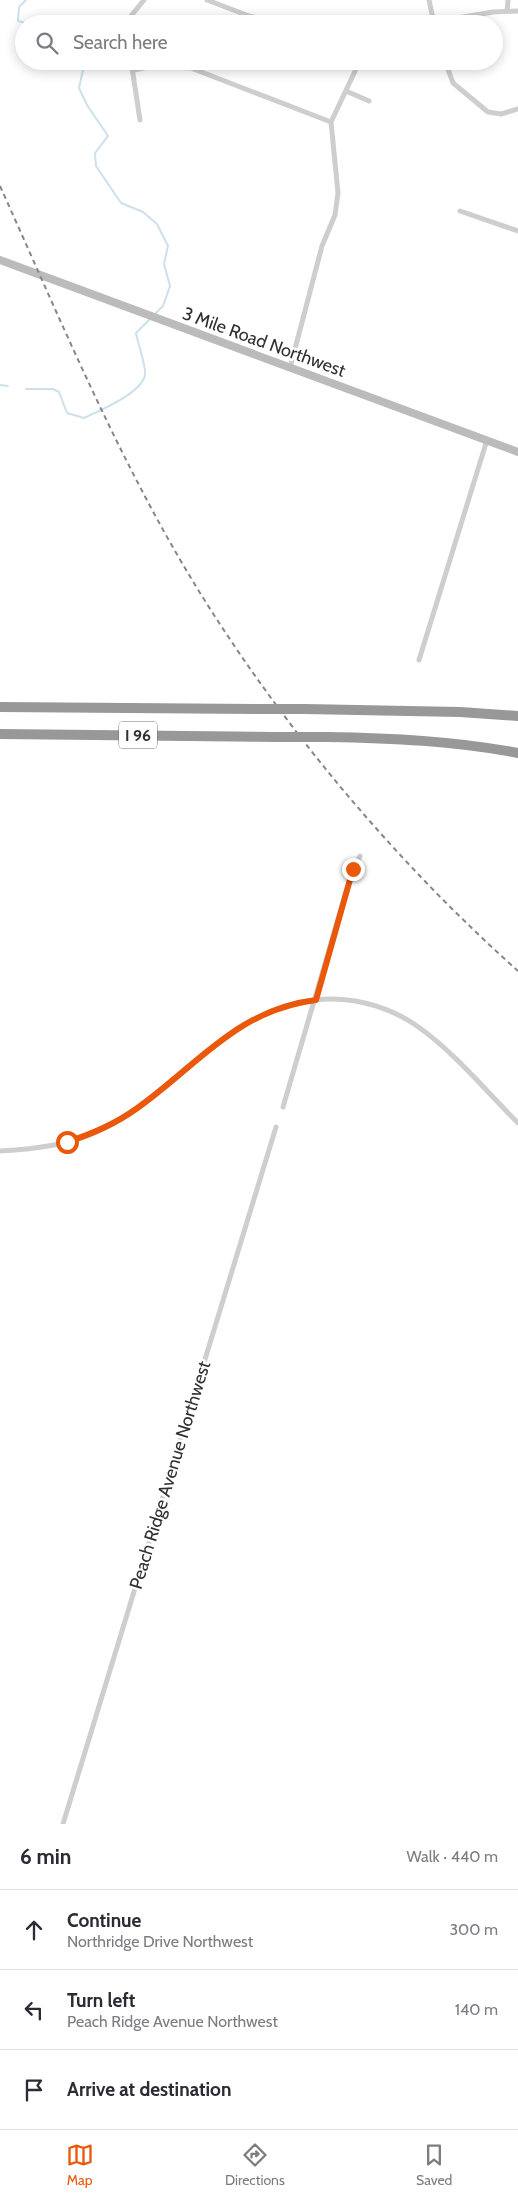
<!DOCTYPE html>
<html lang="en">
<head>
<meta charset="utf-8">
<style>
  :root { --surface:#fff; --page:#f7f7f7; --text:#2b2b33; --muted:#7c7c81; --line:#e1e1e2; --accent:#ea580c }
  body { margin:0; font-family:Cabin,sans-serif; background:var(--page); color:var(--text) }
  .stop { position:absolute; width:15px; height:15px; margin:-11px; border:4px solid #ea580c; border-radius:50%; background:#fff }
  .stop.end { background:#ea580c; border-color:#fff; box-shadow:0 1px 5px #0008 }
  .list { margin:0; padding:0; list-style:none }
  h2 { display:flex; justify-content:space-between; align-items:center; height:65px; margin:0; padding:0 20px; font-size:21px }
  h2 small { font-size:16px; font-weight:400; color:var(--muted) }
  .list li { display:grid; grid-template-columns:32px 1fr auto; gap:15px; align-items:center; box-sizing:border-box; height:80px; padding:0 20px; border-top:1px solid var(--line) }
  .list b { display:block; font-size:19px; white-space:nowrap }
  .list p { margin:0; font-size:16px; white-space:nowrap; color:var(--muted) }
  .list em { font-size:16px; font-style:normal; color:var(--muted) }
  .icon { flex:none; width:28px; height:28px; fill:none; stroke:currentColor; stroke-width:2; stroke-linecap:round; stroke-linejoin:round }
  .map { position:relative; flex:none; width:518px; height:1824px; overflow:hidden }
  .search { position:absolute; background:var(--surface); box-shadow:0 2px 12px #0003; left:15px; right:15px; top:15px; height:55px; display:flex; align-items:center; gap:12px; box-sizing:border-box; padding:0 18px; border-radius:28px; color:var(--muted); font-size:19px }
  .sheet { height:305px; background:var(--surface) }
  nav { display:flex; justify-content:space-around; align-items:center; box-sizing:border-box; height:70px; border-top:1px solid var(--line); background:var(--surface); font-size:14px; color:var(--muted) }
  nav a { display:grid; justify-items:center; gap:2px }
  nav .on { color:var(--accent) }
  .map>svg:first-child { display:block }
</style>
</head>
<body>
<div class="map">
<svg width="518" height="1824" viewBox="0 0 518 1824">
  <rect width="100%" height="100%" fill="#fff"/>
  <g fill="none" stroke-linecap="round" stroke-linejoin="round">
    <!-- stream -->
    <g stroke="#cde0ec" stroke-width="2">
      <polyline points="26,0 19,7 18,21 30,24"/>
      <polyline points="85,61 79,88 87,105 108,136 95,153 96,166 121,203 143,212 157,224 168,246 164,264 170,286 163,306 154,315"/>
      <polyline points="0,385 8,386"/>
      <path d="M26,389H53L59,392L67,413L84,418C99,411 147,391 145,372C145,363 138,344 136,333L151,318"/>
    </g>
    <!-- minor -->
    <g stroke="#cecece" stroke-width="5">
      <polyline points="207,0 249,16 285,24"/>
      <polyline points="429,0 434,23"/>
      <polyline points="507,11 508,0"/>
      <polyline points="434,22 493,12 518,11"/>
      <polyline points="130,24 131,16 144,0"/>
      <polyline points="131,61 140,120"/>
      <polyline points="350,61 357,67"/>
      <polyline points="445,61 453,83 488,112 501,114 518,109"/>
      <polyline points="134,70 153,66 191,68 331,122"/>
      <polyline points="346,91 369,101"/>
      <polyline points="460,211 518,231"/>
      <polyline points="290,368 322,246 335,215 338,193 331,122 357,67 363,62"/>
      <polyline points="419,660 487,440"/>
      <polyline points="283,1107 343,902 353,869 360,856"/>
      <path d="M0,1151C35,1149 71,1145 103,1129C185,1088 232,999 332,999C361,999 393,1009 417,1026C452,1050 487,1092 518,1123"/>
      <polyline points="63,1824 276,1127"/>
    </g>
    <!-- secondary -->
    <polyline stroke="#bbb" stroke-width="8" points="0,260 518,452"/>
    <!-- motorway -->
    <g stroke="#989898" stroke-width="10">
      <polyline points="0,707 255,709"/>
      <polyline points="305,709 460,712 518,716"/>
      <polyline points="0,734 276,737"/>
      <path d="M327,737C391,738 455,741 518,753"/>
    </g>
    <!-- rail -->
    <path stroke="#868686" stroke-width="2" stroke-dasharray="5 4" stroke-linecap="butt" d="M0,186C61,321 119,461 197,588C284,729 395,861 518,971"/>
    <!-- motorway-bridge -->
    <g stroke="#989898" stroke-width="10">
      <polyline points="255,709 305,709"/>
      <polyline points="276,737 327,737"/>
    </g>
  </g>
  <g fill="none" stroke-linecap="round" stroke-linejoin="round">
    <!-- route -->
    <path stroke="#ea580c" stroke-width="6" d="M67,1142C92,1134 115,1124 136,1109C197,1066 236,1010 316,1000L353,869"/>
  </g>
  <g text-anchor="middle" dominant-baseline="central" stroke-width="5" stroke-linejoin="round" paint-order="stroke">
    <!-- shield labels -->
    <rect fill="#fff" stroke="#6f6f6f" stroke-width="1" x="119" y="721.5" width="38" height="27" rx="4"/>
    <g font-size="16" font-weight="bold" fill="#313131">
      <text x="138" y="735">I 96</text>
    </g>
    <!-- street labels -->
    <g font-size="18" fill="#313131" stroke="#fff">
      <text transform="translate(264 342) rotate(20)">3 Mile Road Northwest</text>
      <text transform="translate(170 1475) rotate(-73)">Peach Ridge Avenue Northwest</text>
    </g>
  </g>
</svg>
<div class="stop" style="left:67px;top:1142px"></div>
<div class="stop end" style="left:353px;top:869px"></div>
<div class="search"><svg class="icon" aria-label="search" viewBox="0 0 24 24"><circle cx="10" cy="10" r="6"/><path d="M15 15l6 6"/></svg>Search here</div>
</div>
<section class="sheet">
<h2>6 min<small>Walk · 440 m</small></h2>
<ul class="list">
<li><svg class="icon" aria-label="ahead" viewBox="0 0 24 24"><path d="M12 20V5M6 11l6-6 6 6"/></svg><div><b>Continue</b><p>Northridge Drive Northwest</p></div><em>300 m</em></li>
<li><svg class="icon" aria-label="left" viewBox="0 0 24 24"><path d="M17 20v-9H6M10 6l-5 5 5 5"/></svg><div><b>Turn left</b><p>Peach Ridge Avenue Northwest</p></div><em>140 m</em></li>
<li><svg class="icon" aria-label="arrive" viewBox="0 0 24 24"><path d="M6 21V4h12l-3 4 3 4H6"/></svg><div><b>Arrive at destination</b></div></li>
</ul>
</section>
<nav>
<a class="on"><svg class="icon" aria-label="map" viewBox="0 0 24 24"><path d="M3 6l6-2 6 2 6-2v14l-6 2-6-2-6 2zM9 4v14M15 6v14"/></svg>Map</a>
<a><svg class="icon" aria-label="directions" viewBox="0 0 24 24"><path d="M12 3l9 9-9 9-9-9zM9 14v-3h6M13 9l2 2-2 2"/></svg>Directions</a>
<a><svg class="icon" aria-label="saved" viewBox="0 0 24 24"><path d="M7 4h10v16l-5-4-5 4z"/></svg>Saved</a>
</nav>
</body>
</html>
